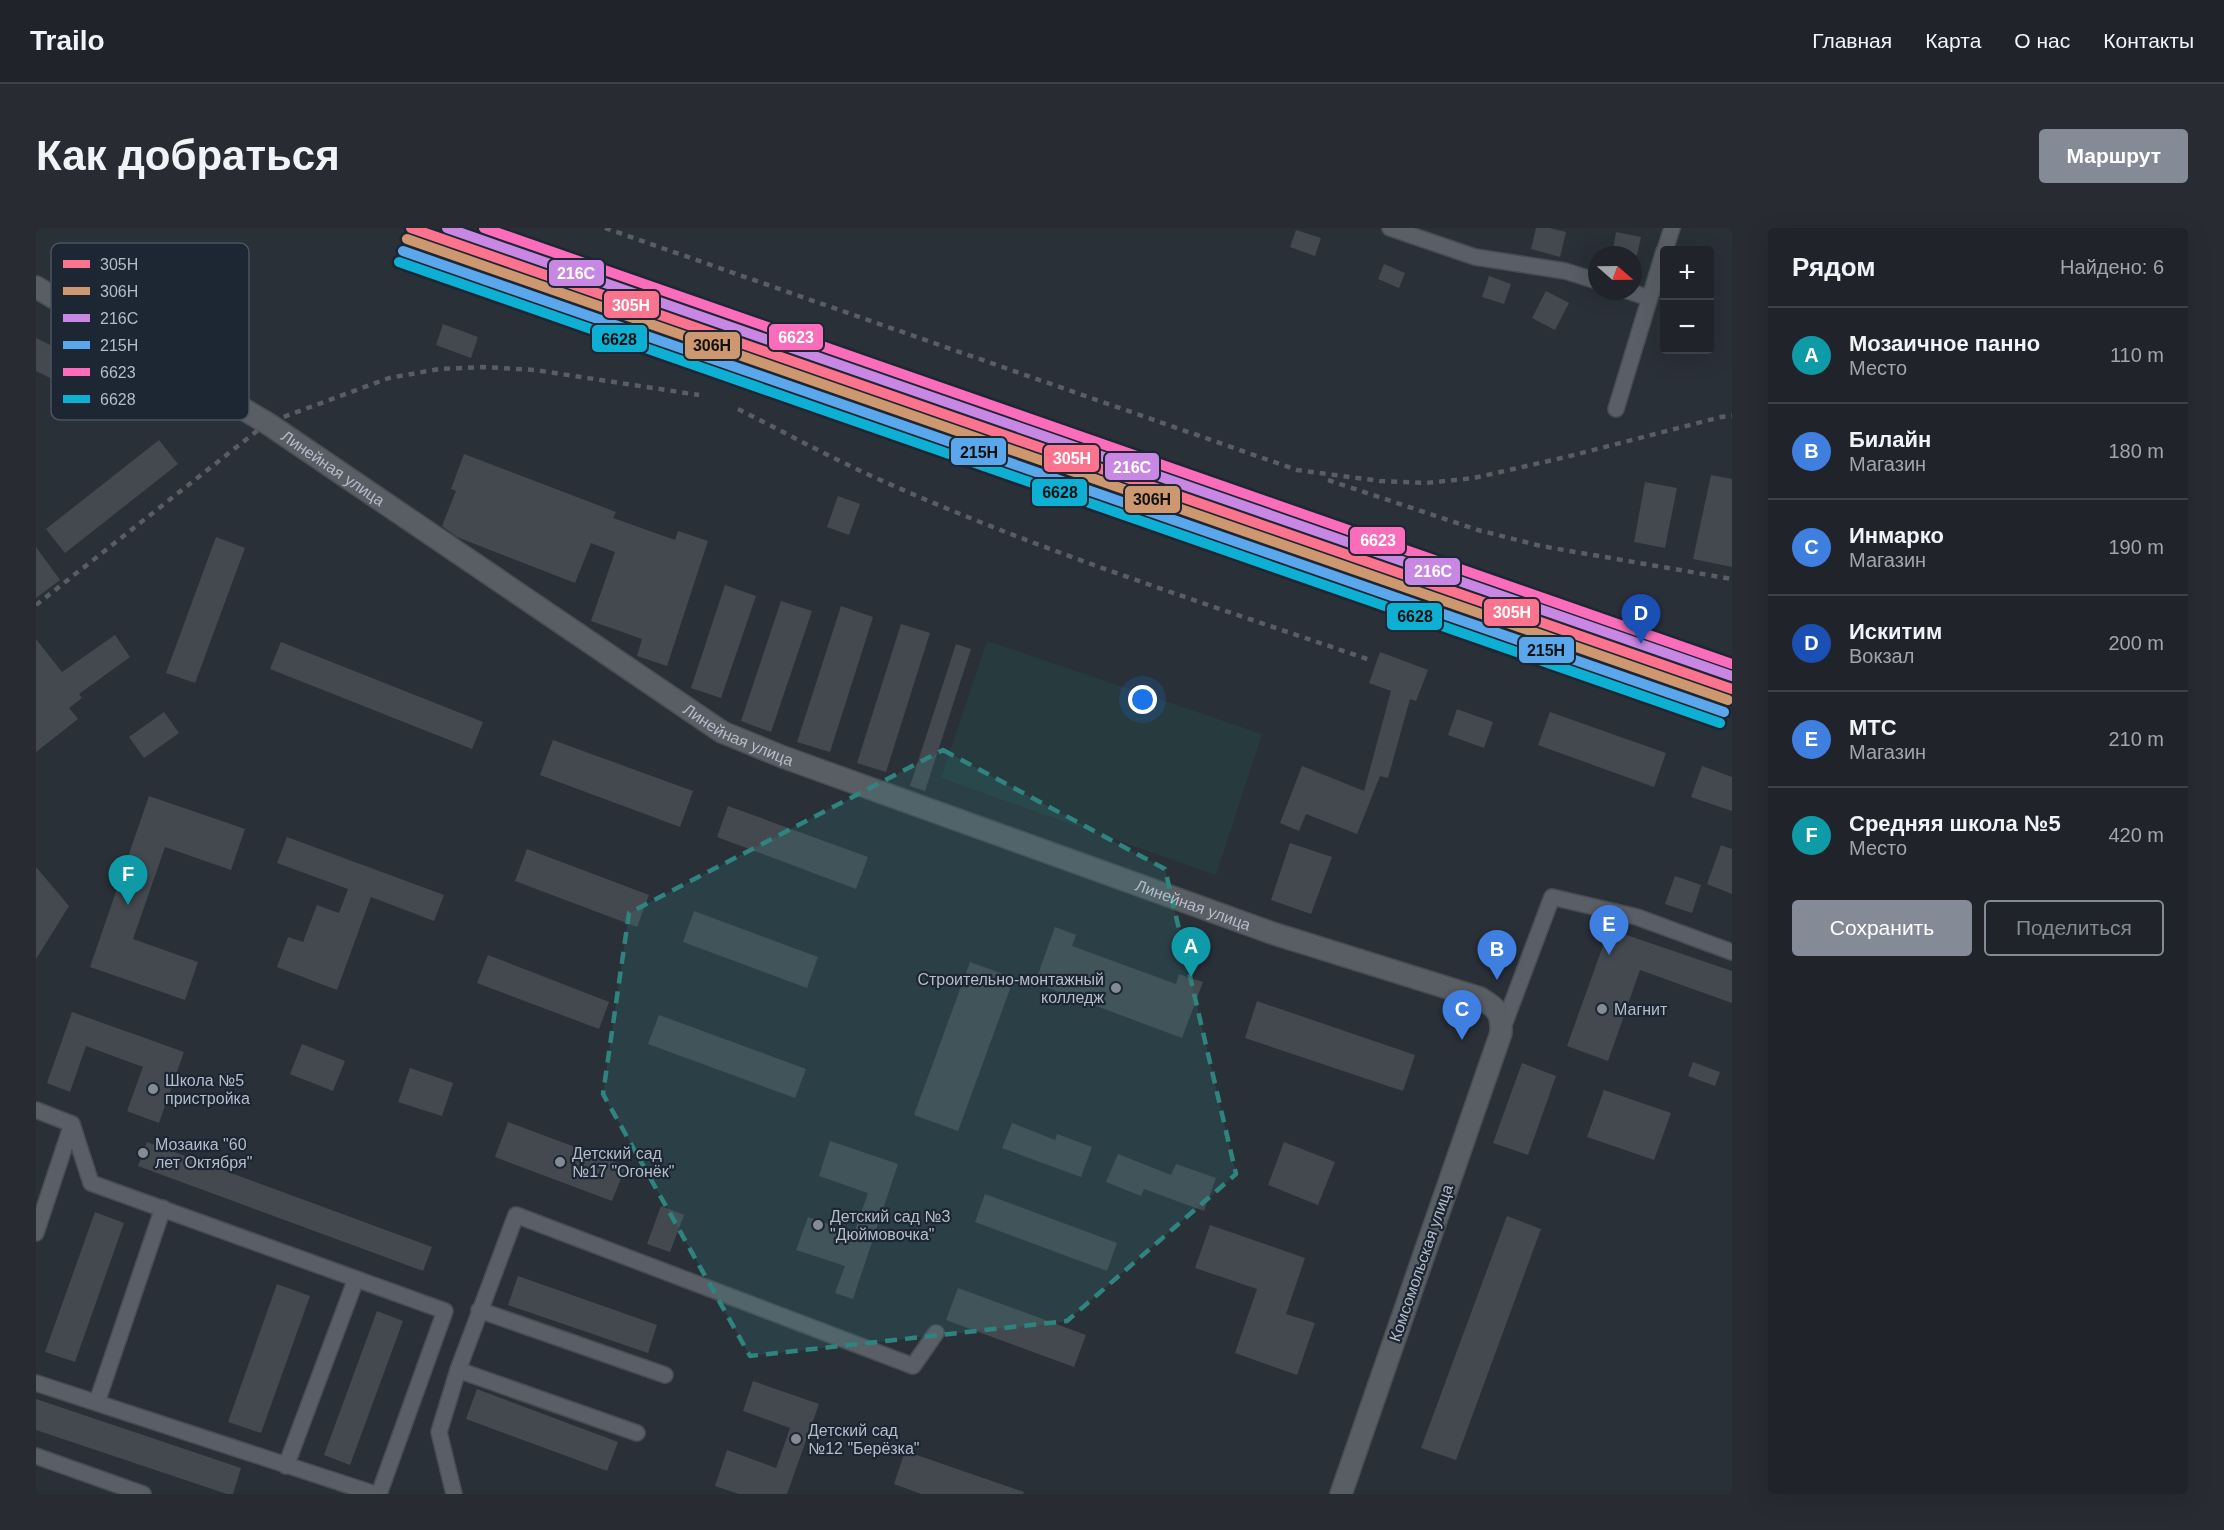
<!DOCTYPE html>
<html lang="ru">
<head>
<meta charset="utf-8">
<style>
  :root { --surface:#20242a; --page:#282c32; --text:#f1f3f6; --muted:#a2a4a8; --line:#3d4147; --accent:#848b96 }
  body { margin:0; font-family:Arial,sans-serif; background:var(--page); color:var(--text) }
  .controls { position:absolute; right:18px; top:18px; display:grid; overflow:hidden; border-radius:6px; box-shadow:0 6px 24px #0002 }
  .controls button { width:54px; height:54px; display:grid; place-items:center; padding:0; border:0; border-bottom:2px solid var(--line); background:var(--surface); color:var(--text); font:30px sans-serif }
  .compass { position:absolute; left:1552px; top:18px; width:54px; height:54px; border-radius:50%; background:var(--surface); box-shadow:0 6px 24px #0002; rotate:110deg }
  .you { position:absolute; left:1107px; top:472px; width:21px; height:21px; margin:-15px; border:4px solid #fff; border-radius:50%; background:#1a73e8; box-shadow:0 0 0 9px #1a73e833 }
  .badge { display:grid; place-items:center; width:39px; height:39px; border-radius:50%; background:var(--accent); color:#fff; font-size:20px; font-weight:700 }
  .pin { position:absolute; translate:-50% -50px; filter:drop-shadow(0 2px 3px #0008) }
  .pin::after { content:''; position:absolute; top:32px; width:21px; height:18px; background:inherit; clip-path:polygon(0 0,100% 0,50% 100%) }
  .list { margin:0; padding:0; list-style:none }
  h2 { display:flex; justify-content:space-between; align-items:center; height:78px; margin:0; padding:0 24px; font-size:26px }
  h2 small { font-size:20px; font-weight:400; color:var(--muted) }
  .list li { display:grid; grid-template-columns:39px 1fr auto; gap:18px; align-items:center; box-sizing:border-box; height:96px; padding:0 24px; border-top:2px solid var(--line) }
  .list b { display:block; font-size:22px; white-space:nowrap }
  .list p { margin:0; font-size:20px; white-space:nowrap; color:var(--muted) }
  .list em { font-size:20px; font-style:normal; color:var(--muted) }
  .actions { display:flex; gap:12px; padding:18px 24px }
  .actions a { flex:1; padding:14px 0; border:2px solid var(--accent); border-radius:6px; text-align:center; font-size:21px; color:var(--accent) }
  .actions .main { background:var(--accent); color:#fff }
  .map { position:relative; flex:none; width:1696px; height:1266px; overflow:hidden; border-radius:6px }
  header { display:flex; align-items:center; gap:36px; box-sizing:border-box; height:84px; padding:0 30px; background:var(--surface); border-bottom:2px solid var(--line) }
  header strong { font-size:28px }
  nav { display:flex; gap:33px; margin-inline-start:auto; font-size:21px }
  .intro { display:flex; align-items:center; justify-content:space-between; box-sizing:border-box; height:144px; padding:0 36px }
  h1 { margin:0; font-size:42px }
  .button { padding:15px 27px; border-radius:6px; background:var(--accent); color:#fff; font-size:21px; font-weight:700 }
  main { display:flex; gap:36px; padding:0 36px }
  aside { flex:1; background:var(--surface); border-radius:6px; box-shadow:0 6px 24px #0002 }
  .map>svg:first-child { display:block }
</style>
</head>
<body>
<header>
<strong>Trailo</strong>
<nav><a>Главная</a><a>Карта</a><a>О нас</a><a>Контакты</a></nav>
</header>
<div class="intro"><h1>Как добраться</h1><a class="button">Маршрут</a></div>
<main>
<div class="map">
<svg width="1696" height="1266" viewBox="0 0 1696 1266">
  <rect width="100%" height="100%" fill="#2a3038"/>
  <!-- green -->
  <polygon fill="#273a3e" points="951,413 1226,506 1180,647 905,550"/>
  <!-- building -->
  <g fill="#444950">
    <polygon points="1500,0 1513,0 1530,4 1524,29 1495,21"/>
    <polygon points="1260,2 1285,10 1279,28 1254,19"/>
    <polygon points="1580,4 1605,9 1601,27 1576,27"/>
    <polygon points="1348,36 1369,45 1363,60 1342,51"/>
    <polygon points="1453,48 1475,56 1468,76 1446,69"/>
    <polygon points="1510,63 1533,75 1519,102 1496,90"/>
    <polygon points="407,96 442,109 435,130 400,117"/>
    <polygon points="0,110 64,141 51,168 0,143"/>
    <polygon points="123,212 142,236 29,325 10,301"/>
    <polygon points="428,226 580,284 577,290 639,312 642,303 672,313 631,438 601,428 606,411 555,393 579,324 555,315 539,355 421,309 406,298 420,263 415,261"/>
    <polygon points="1675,247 1696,251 1696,339 1657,331"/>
    <polygon points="1609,254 1641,260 1629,320 1598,314"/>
    <polygon points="802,268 824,276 813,307 791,299"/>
    <polygon points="180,309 209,320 159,455 130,445"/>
    <polygon points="0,319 24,352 0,370"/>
    <polygon points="689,357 720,368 685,470 655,460"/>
    <polygon points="745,373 776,383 735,504 705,493"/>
    <polygon points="805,378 837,389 794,524 761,514"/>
    <polygon points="865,396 894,405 850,544 821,535"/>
    <polygon points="79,407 94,429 43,466 46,470 33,480 42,491 0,524 0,411 26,444"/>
    <polygon points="245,414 447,494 436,521 234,441"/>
    <polygon points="920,416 935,421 889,563 874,558"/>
    <polygon points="1344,424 1392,442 1380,473 1374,471 1352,550 1344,548 1321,606 1270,586 1263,603 1244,595 1266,538 1328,563 1355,463 1333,455"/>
    <polygon points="1421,481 1457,494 1448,520 1412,507"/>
    <polygon points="128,484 143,505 108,530 93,509"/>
    <polygon points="1514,484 1630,525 1618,559 1502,517"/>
    <polygon points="517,512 657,563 644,599 504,547"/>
    <polygon points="1666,538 1696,549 1696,583 1655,569"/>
    <polygon points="113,568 209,601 195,642 129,619 97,711 162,734 149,772 54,739"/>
    <polygon points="692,578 832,629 820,661 681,609"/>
    <polygon points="251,609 408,667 398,693 335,669 301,762 241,739 252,709 267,714 281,677 303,685 312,661 241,635"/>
    <polygon points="1254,615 1296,629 1275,686 1235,672"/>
    <polygon points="1685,617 1696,621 1696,666 1671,656"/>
    <polygon points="491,621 613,667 601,699 479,653"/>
    <polygon points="0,639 33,678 0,731"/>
    <polygon points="1639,648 1665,657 1656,685 1629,676"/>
    <polygon points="658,683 782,729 771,760 647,714"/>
    <polygon points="1019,699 1040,707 1036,718 1140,756 1143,746 1167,754 1146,810 999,755"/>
    <polygon points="1573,701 1696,743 1696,775 1604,742 1572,833 1531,818"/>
    <polygon points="452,727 573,774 563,801 441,755"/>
    <polygon points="934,734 978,750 922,903 878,887"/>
    <polygon points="1221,773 1379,827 1367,863 1209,810"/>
    <polygon points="36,784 148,824 123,895 91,883 107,839 50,818 34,864 11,855"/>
    <polygon points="623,787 770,841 759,870 612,816"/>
    <polygon points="266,816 309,833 297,863 254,846"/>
    <polygon points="1657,834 1684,844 1679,858 1652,848"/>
    <polygon points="1486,835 1520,848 1492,927 1457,915"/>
    <polygon points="374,840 417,855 406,888 362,874"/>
    <polygon points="1568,862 1635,885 1618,932 1551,909"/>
    <polygon points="472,894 590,938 576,973 459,929"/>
    <polygon points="976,895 1019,912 1021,906 1056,919 1045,949 966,920"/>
    <polygon points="794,913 862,936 817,1071 799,1065 809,1038 760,1022 772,989 818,1005 832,965 783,948"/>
    <polygon points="111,914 396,1019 387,1043 102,938"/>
    <polygon points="1248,914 1299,934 1282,977 1232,957"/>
    <polygon points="1082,926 1135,947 1140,936 1180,950 1168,983 1108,961 1105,968 1070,954"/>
    <polygon points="949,966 1081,1015 1071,1043 939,994"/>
    <polygon points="625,978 648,987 634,1024 611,1016"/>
    <polygon points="59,984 88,995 39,1134 9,1124"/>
    <polygon points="1471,988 1505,1001 1420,1232 1385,1220"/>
    <polygon points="1174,997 1269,1030 1250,1086 1279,1095 1261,1147 1199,1125 1221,1061 1159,1040"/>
    <polygon points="482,1048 621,1097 612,1125 472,1077"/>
    <polygon points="241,1056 274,1068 225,1205 192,1194"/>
    <polygon points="922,1060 1050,1107 1038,1139 910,1092"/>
    <polygon points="341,1083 367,1093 314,1237 288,1227"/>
    <polygon points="717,1153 783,1176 751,1266 703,1266 679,1258 691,1222 740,1240 754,1200 707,1183"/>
    <polygon points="441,1161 582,1214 571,1243 430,1191"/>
    <polygon points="0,1171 205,1240 197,1266 191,1266 0,1202"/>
    <polygon points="869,1223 988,1264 987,1266 885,1266 858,1256"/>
  </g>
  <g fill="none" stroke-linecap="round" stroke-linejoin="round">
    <!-- street casing -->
    <g stroke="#484c53" stroke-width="18">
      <g id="street">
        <polyline points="1354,0 1439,29 1529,43 1561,53"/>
        <polyline points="1629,22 1636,0"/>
        <polyline points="1592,63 1613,70"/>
        <polyline points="1580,181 1628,23"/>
        <polyline points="1466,802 1516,669 1601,689 1696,724"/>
        <polyline points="0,882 36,896 55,955 409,1083 343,1266"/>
        <polyline points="0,1005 36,896"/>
        <polyline points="443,1082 629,1147"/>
        <polyline points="422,1142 601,1205"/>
        <polyline points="0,1155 339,1266"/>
        <polyline points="61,1174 127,980"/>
        <polyline points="0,1228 107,1266"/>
        <polyline points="250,1238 320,1051"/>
        <polyline points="418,1266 403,1204 422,1142 480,987 877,1138 900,1105"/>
      </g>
    </g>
    <!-- secondary casing -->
    <g stroke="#484c53" stroke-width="24">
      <g id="secondary">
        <path id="s1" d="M0,59L231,195L686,504L747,529L1236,705L1444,770C1461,780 1466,785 1465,805L1305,1266"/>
      </g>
    </g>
    <!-- street -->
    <use href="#street" stroke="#5a5e66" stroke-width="15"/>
    <!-- secondary -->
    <use href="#secondary" stroke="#595d64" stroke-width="21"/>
    <!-- rail -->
    <g stroke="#595d64" stroke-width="4.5" stroke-dasharray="6 6" stroke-linecap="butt">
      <polyline points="569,0 1261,242 1344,253 1390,255 1438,250 1530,229 1685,189 1696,188"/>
      <path d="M702,181C748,204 793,229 840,250C1000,322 1168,375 1334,432"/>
      <polyline points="1292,252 1442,302 1505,318 1696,351"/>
      <polyline points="0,377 231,195 353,150 403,141 447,139 499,142 663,167"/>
    </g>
    <!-- rail-1 casing -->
    <g stroke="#1d2633" stroke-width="15">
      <polyline id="rail-1" points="375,0 1696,461"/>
    </g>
    <!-- rail-2 casing -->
    <g stroke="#1d2633" stroke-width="15">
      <polyline id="rail-2" points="371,11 1692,472"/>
    </g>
    <!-- rail-3 casing -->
    <g stroke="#1d2633" stroke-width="15">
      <polyline id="rail-3" points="411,0 1696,448"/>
    </g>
    <!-- rail-4 casing -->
    <g stroke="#1d2633" stroke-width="15">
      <polyline id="rail-4" points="367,23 1688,484"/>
    </g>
    <!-- rail-5 casing -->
    <g stroke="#1d2633" stroke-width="15">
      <polyline id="rail-5" points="448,0 1696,436"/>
    </g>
    <!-- rail-6 casing -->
    <g stroke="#1d2633" stroke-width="15">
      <polyline id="rail-6" points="363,34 1684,495"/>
    </g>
    <!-- rail-1 -->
    <use href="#rail-1" stroke="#fc738d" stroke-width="10"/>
    <!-- rail-2 -->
    <use href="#rail-2" stroke="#cd976f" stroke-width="10"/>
    <!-- rail-3 -->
    <use href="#rail-3" stroke="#c787e3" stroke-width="10"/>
    <!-- rail-4 -->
    <use href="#rail-4" stroke="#5aa8eb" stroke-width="10"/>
    <!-- rail-5 -->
    <use href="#rail-5" stroke="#fb6dba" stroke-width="10"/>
    <!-- rail-6 -->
    <use href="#rail-6" stroke="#0dafd3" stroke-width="10"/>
  </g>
  <!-- marked area -->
  <path fill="#308480" fill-opacity="0.2" stroke="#308480" stroke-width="4.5" stroke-dasharray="12 8" stroke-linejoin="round" d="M907,522L1129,641L1200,946L1031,1093L714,1128L567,866L593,685Z"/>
  <!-- markers -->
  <g fill="#848b96" stroke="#1d2633" stroke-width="2">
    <circle cx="1080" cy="760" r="6"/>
    <circle cx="1566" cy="781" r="6"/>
    <circle cx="117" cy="861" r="6"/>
    <circle cx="107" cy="925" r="6"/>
    <circle cx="524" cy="934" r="6"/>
    <circle cx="782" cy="997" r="6"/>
    <circle cx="760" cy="1211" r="6"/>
  </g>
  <g text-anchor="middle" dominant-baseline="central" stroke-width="4.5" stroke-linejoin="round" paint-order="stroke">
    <!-- street labels -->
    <g font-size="16" fill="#b4bcc9" stroke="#1d2633">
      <text stroke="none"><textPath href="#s1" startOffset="348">Линейная улица</textPath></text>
      <text stroke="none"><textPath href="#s1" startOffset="834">Линейная улица</textPath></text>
      <text stroke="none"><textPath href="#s1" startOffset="1320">Линейная улица</textPath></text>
      <text transform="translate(1385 1035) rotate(-71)">Комсомольская улица</text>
    </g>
    <!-- poi labels -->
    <g font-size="16" fill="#b4bcc9" stroke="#1d2633" text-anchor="start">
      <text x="1068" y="751" text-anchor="end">Строительно-монтажный<tspan x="1068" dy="18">колледж</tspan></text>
      <text x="1578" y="781">Магнит</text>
      <text x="129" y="852">Школа №5<tspan x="129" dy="18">пристройка</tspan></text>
      <text x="119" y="916">Мозаика "60<tspan x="119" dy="18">лет Октября"</tspan></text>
      <text x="536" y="925">Детский сад<tspan x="536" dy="18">№17 "Огонёк"</tspan></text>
      <text x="794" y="988">Детский сад №3<tspan x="794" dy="18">"Дюймовочка"</tspan></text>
      <text x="772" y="1202">Детский сад<tspan x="772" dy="18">№12 "Берёзка"</tspan></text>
    </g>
  </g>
  <!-- legend -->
  <rect x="15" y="15" width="198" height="177" rx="9" fill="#1d2633" stroke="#4a5360" stroke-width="1.5"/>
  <rect x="27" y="32" width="27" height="8" fill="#fc738d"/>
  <rect x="27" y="59" width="27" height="8" fill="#cd976f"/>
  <rect x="27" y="86" width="27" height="8" fill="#c787e3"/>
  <rect x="27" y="113" width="27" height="8" fill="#5aa8eb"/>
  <rect x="27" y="140" width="27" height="8" fill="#fb6dba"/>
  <rect x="27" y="167" width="27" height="8" fill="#0dafd3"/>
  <g font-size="16" fill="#b4bcc9">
    <text x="64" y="42">305Н</text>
    <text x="64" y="69">306Н</text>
    <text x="64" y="96">216С</text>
    <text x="64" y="123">215Н</text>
    <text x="64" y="150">6623</text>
    <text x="64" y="177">6628</text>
  </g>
  <g stroke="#1d2633" stroke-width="2">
    <rect x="512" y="31" width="57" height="28" rx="6" fill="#c787e3"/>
    <rect x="567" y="62" width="57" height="29" rx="6" fill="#fc738d"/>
    <rect x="732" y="95" width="56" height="28" rx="6" fill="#fb6dba"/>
    <rect x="555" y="96" width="57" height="29" rx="6" fill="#0dafd3"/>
    <rect x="648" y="103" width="57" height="29" rx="6" fill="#cd976f"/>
    <rect x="914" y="209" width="57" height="29" rx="6" fill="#5aa8eb"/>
    <rect x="1007" y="216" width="57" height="29" rx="6" fill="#fc738d"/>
    <rect x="1068" y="224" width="56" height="29" rx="6" fill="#c787e3"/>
    <rect x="995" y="250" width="57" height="29" rx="6" fill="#0dafd3"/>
    <rect x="1088" y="257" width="57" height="29" rx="6" fill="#cd976f"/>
    <rect x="1313" y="298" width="57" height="29" rx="6" fill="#fb6dba"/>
    <rect x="1368" y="329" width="57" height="29" rx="6" fill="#c787e3"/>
    <rect x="1447" y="370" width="57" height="29" rx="6" fill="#fc738d"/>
    <rect x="1350" y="374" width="57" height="29" rx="6" fill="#0dafd3"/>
    <rect x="1482" y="408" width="57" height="28" rx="6" fill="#5aa8eb"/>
  </g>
  <g font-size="16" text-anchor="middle" font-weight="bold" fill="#fff">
    <text x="540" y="51">216С</text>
    <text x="595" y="83">305Н</text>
    <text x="760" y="115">6623</text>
    <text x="1036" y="236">305Н</text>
    <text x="1096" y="245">216С</text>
    <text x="1342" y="318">6623</text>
    <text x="1397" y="349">216С</text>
    <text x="1476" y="390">305Н</text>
  </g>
  <g font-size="16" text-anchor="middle" font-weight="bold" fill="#111">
    <text x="583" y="117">6628</text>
    <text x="676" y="123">306Н</text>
    <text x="943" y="230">215Н</text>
    <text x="1024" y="270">6628</text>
    <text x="1116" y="277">306Н</text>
    <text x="1379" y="394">6628</text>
    <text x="1510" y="428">215Н</text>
  </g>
</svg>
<div class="controls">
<button>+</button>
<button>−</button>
</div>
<svg class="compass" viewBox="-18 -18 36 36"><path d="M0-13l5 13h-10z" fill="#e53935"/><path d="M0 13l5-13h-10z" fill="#a2a4a8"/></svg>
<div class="you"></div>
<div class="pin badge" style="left:1155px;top:749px;background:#0f9aa8">A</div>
<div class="pin badge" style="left:1461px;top:752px;background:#3f7fe0">B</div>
<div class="pin badge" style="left:1426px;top:812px;background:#3f7fe0">C</div>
<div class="pin badge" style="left:1605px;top:416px;background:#1a4fb4">D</div>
<div class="pin badge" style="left:1573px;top:727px;background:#3f7fe0">E</div>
<div class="pin badge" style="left:92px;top:677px;background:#0f9aa8">F</div>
</div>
<aside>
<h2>Рядом<small>Найдено: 6</small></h2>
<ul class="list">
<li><span class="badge" style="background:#0f9aa8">A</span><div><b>Мозаичное панно</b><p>Место</p></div><em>110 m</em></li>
<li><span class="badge" style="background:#3f7fe0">B</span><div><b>Билайн</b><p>Магазин</p></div><em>180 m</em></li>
<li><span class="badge" style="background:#3f7fe0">C</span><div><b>Инмарко</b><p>Магазин</p></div><em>190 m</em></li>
<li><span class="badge" style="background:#1a4fb4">D</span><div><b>Искитим</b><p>Вокзал</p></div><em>200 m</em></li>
<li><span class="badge" style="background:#3f7fe0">E</span><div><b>МТС</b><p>Магазин</p></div><em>210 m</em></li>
<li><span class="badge" style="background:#0f9aa8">F</span><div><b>Средняя школа №5</b><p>Место</p></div><em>420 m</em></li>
</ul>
<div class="actions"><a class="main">Сохранить</a><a>Поделиться</a></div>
</aside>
</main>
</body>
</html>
